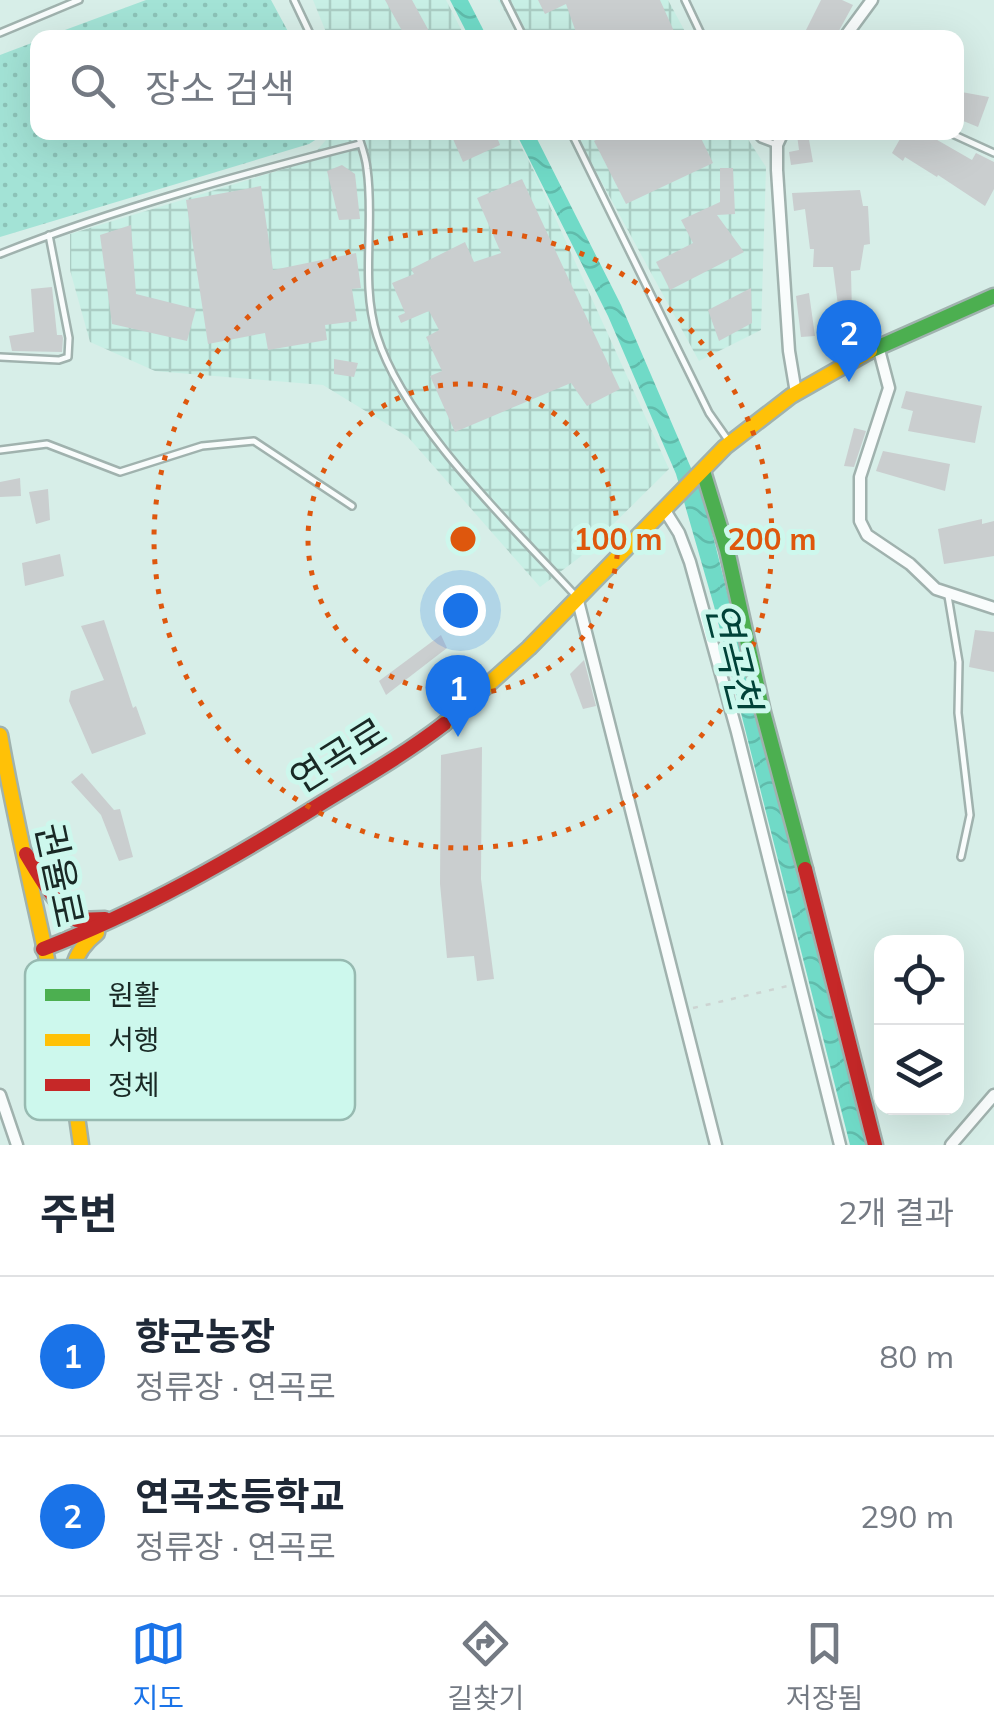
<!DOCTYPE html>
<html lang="ko">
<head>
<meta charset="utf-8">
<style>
  :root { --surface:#fff; --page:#f6f6f7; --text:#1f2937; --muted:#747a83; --line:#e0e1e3; --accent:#1a73e8 }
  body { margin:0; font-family:Mulish,"Noto Sans KR",sans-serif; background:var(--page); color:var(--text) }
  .controls { position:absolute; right:30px; bottom:30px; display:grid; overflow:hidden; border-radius:20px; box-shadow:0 10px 40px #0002 }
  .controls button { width:90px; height:90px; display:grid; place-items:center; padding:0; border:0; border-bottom:2px solid var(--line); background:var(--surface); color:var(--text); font:50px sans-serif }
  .you { position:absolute; left:460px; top:610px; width:35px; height:35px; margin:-25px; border:8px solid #fff; border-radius:50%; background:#1a73e8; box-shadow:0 0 0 15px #1a73e833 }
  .badge { display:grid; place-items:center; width:65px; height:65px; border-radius:50%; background:var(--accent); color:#fff; font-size:32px; font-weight:700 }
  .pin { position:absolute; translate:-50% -82px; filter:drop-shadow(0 2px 5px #0008) }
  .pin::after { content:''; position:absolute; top:52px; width:35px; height:30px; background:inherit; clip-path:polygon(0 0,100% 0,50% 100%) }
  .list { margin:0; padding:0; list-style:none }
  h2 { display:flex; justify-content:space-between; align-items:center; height:130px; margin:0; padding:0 40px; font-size:42px }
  h2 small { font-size:32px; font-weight:400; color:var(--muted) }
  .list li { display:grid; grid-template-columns:65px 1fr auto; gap:30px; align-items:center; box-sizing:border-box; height:160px; padding:0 40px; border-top:2px solid var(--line) }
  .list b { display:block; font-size:38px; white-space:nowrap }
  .list p { margin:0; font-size:32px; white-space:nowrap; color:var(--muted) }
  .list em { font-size:32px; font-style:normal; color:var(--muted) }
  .icon { flex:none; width:55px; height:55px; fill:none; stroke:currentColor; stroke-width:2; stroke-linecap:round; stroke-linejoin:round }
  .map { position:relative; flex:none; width:994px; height:1145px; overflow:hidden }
  .search { position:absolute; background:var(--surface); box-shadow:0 10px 40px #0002; left:30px; right:30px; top:30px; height:110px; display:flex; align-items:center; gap:25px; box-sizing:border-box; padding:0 35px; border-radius:20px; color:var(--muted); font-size:38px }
  .sheet { height:450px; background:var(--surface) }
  nav { display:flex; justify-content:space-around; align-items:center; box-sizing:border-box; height:140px; border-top:2px solid var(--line); background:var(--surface); font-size:28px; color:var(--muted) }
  nav a { display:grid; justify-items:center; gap:5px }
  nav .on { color:var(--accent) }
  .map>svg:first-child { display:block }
</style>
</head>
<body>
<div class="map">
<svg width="994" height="1145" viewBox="0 0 994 1145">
  <defs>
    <pattern id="industrial-grid" width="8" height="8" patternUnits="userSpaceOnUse" patternTransform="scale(2.5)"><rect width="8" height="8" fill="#c8efe5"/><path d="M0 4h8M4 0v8" fill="none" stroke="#abcdc4"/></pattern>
    <pattern id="grass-dots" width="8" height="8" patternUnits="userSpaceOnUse" patternTransform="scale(2.5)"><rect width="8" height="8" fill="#a3e3d6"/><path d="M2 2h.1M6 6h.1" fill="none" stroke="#8cc3b8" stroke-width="1.8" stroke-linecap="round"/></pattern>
    <pattern id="water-waves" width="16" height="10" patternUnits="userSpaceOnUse" patternTransform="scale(2.5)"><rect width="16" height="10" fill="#70dac7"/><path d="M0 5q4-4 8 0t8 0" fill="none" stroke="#60bbab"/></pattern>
  </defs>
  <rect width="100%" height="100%" fill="#d7eee8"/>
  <!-- industrial -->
  <g fill="url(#industrial-grid)">
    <polygon points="313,0 446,0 465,37 328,37"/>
    <polygon points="498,0 668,0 688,37 520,37"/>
    <polygon points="332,133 514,133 534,171 669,469 580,557 540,587 408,437 323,385 155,371 90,342 70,270 70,234 307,162"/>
    <polygon points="575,133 744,133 766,167 761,330 699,361"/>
  </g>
  <!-- grass -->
  <g fill="url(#grass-dots)">
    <polygon points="146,0 271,0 291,37 46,37"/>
    <polygon points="37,41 38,132 326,133 309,144 0,237 0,55"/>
  </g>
  <!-- water -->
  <g fill="url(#water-waves)">
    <polygon points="450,0 468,0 487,37 469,37"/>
    <polygon points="516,133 534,133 621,305 703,496 866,1145 850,1145 714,606 676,474 608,316"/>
  </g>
  <!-- building -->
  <g fill="#cacecf">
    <polygon points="385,0 412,0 430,33 406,38"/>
    <polygon points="538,0 660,0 677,38 578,38 566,4 545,14"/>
    <polygon points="821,0 842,0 853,5 835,38 806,30"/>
    <polygon points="956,91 989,97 978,127 956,118"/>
    <polygon points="450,132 495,132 500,145 463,162"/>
    <polygon points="612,132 698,132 713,163 626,204 594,141"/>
    <polygon points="904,132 917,132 923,137 925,133 972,160 976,153 994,162 994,189 985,206 938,175 937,177 905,157 903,161 892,153"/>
    <polygon points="808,134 813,162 791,165 789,152 799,150 797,135"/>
    <polygon points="342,165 355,174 360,219 339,220 327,171"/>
    <polygon points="720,168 733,168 735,214 717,215 744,252 670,290 656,262 693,243 681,220 720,202"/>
    <polygon points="522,179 620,389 587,406 571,383 455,432 430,376 442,371 426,337 439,330 429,311 401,323 398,316 405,313 392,283 414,274 411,269 465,242 474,262 501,253 477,198"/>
    <polygon points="261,186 273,270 356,253 361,288 352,289 357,321 325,325 327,340 268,350 265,333 208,344 186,200"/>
    <polygon points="860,190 863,206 868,206 870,244 864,245 860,270 851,271 852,313 840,321 833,267 813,267 814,249 810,249 805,209 794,211 792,193"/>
    <polygon points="131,225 136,294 196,309 187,341 112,324 100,235"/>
    <polygon points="52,287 57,335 62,335 63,338 62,352 12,351 9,336 34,332 31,289"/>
    <polygon points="751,288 752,323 719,341 708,310"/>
    <polygon points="809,293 815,336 801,337 796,296"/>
    <polygon points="334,359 358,363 354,377 334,374"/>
    <polygon points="906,391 982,406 975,443 908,431 913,411 901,408"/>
    <polygon points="854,428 866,431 854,467 844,466"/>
    <polygon points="883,451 950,464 945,491 876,471"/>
    <polygon points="20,478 21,496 0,497 0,482"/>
    <polygon points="48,489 50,520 36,524 29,492"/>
    <polygon points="982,519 982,524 994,521 994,556 944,564 938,529"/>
    <polygon points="60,554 64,576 25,586 22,563"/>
    <polygon points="104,620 133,708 136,706 146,734 92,754 69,701 71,691 104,680 81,626"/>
    <polygon points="975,630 994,632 994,672 969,667"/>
    <polygon points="441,635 447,648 386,695 379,681"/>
    <polygon points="584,660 596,706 583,709 570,674"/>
    <polygon points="482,747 481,879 494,979 477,981 474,956 447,958 440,884 441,755"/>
    <polygon points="82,773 114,810 120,809 133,857 119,861 101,815 71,782"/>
  </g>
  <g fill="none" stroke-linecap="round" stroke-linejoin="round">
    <!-- lane casing -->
    <g stroke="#a0b2ae" stroke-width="10">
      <g id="lane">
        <polyline points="294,0 312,38"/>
        <polyline points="505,0 524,38"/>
        <polyline points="685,0 703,38"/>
        <polyline points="0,33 79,0"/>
        <path d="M357,132C361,144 366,157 367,169C375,224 360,282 377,336C405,425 512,526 575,595"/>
        <polyline points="571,132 709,413 728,440"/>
        <polyline points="754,132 761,139 777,145"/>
        <polyline points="948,132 994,153"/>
        <path d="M0,254C117,208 239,175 360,144"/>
        <polyline points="0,357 59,360 68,357 69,338 49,235"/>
        <polyline points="0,450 47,444 120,472 202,446 254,441 352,506"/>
        <polyline points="948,596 959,662 958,713 970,815 961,857"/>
      </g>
    </g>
    <!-- street casing -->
    <g stroke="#a0b2ae" stroke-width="15">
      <g id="street">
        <polyline points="844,38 872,0"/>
        <polyline points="783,132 777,145 777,170 789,351 796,393"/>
        <polyline points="878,346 889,388 860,477 860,521 867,535 910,564 936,589 994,608"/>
        <polyline points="664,509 679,533 690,562 737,732 840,1145"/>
        <polyline points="577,597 716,1145"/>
        <polyline points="0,1095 17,1145"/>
        <polyline points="951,1145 994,1095"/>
      </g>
    </g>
    <!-- fast casing -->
    <g stroke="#a0b2ae" stroke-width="19">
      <g id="fast">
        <polyline points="870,351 994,296"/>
        <polyline points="703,471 727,550 763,712 805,869"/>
      </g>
    </g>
    <!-- slow casing -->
    <g stroke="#a0b2ae" stroke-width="19">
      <g id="slow">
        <polyline points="444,724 529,648 725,447 791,396 870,351"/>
        <path d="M0,735C24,872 63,1007 81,1145"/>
        <path d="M67,1055C86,1009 50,970 97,933"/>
      </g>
    </g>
    <!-- jam casing -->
    <g stroke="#a0b2ae" stroke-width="19">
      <g id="jam">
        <path d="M26,854C41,879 53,901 77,920L105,919"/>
        <polyline points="805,869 875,1145"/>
        <path d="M43,949C142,911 232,859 322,803C363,778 405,754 444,724"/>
      </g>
    </g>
    <!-- path -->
    <polyline stroke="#cdd4d2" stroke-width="2.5" stroke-dasharray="5 8" stroke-linecap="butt" points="693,1008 792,985"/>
    <!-- lane -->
    <use href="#lane" stroke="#f9fcfc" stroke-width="5"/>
    <!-- street -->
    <use href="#street" stroke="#f9fcfc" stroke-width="10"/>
    <!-- fast -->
    <use href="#fast" stroke="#4caf50" stroke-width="14"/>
    <!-- slow -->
    <use href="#slow" stroke="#ffc107" stroke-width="14"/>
    <!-- jam -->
    <use href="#jam" stroke="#c62828" stroke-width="14"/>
  </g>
  <!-- distance rings -->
  <g fill="none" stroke="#de570d" stroke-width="5" stroke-dasharray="5 10">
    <circle cx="463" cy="539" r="155"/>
    <circle cx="463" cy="539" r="309"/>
  </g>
  <g text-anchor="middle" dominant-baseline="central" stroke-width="10" stroke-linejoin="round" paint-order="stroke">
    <!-- street labels -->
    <g font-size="38" fill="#192925" stroke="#cdf8ed">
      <text transform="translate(338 755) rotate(-32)">연곡로</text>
      <text transform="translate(60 875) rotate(78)">권율로</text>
    </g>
    <!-- water labels -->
    <g font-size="40" font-style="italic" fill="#004238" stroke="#cdf8ed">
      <text transform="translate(734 656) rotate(76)">연곡천</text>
    </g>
  </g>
  <!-- legend -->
  <rect x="25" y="960" width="330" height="160" rx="15" fill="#cdf8ed" stroke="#97bab1" stroke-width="2.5"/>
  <rect x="45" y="989" width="45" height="12" fill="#4caf50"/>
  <rect x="45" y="1034" width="45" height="12" fill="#ffc107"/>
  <rect x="45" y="1079" width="45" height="12" fill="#c62828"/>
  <g font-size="28" fill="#192925">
    <text x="108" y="1005">원활</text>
    <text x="108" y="1050">서행</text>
    <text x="108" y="1095">정체</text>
  </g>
  <circle cx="463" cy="539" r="15" fill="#de570d" stroke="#cdf8ed" stroke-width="5"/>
  <g font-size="30" text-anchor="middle" font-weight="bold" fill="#de570d" stroke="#cdf8ed" stroke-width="10" stroke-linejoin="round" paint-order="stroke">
    <text x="618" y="550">100 m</text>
    <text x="772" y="550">200 m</text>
  </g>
</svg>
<div class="controls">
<button><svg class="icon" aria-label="locate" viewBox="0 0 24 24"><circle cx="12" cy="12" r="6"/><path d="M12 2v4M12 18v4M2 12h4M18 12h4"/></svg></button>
<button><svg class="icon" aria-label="layers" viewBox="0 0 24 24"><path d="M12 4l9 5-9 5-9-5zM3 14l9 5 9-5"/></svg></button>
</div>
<div class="you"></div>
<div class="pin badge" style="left:458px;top:737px">1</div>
<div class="pin badge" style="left:849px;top:382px">2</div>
<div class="search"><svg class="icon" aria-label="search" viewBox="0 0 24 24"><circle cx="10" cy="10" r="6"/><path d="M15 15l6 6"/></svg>장소 검색</div>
</div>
<section class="sheet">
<h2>주변<small>2개 결과</small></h2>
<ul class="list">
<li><span class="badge">1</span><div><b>향군농장</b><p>정류장 · 연곡로</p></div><em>80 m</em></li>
<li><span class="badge">2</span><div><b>연곡초등학교</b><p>정류장 · 연곡로</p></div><em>290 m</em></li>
</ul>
</section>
<nav>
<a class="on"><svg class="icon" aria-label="map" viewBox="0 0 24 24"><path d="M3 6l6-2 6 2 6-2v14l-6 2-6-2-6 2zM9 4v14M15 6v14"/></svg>지도</a>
<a><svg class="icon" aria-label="directions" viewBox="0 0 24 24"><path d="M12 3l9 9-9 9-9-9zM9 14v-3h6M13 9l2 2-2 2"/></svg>길찾기</a>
<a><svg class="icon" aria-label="saved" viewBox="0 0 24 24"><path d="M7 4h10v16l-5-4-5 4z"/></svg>저장됨</a>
</nav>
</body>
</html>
